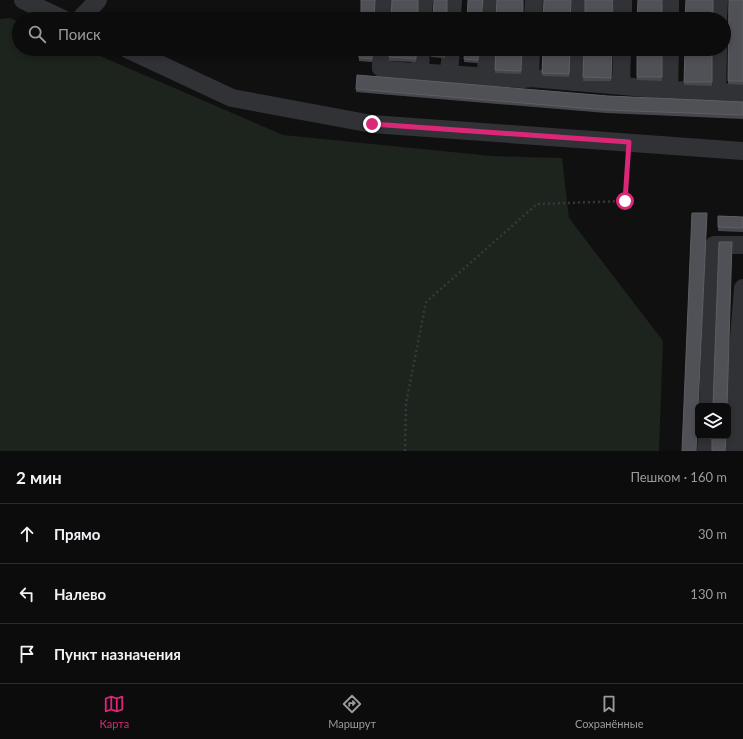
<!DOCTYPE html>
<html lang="ru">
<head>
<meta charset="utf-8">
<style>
  :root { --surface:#0c0c0d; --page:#151516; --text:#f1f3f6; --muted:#9a9b9d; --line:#2c2c2e; --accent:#db2777 }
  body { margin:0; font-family:Lato,sans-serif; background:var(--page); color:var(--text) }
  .controls { position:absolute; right:12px; bottom:12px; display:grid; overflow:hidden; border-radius:6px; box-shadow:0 2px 6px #0003 }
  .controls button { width:36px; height:36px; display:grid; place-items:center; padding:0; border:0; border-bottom:1px solid var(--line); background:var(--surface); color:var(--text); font:20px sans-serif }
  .stop { position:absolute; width:12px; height:12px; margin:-9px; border:3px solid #db2777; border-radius:50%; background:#fff }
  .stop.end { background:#db2777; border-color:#fff; box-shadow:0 1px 4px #0008 }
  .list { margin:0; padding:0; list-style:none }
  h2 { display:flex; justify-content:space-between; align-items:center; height:52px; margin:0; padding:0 16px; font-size:17px }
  h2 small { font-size:13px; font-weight:400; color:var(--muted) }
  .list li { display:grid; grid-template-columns:26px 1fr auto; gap:12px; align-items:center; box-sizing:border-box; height:60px; padding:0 16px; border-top:1px solid var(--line) }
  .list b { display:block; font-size:15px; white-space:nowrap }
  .list em { font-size:13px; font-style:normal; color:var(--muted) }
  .icon { flex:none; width:22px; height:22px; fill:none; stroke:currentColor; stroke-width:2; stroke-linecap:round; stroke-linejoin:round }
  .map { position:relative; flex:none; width:743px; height:451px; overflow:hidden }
  .search { position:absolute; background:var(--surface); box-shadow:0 2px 6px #0003; left:12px; right:12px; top:12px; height:44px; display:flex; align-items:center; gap:10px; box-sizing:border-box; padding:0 14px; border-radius:22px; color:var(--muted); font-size:15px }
  .sheet { height:232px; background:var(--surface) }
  nav { display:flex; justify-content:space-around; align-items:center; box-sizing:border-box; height:56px; border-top:1px solid var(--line); background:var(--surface); font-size:11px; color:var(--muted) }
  nav a { display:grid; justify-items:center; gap:2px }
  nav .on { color:var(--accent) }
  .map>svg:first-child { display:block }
</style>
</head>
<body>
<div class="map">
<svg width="743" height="451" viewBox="0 0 743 451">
  <rect width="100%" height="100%" fill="#101011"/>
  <!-- green -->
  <polygon fill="#1d231d" points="10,18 19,22 19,49 84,49 283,135 492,156 562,158 569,218 663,341 659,451 0,451 0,19"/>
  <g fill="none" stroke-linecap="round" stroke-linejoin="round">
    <!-- path -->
    <polyline stroke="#37393c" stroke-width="2.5" stroke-dasharray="2 3" stroke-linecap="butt" points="405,451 406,403 426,302 537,204 625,201 628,157"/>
    <!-- minor -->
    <g stroke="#313235" stroke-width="18">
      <polyline points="23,0 63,19"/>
      <polyline points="80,19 98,0"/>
      <polyline points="382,19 383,0"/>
      <polyline points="423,19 424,0"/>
      <polyline points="452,19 453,0"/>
      <polyline points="488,19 488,0"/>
      <polyline points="533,19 534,0"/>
      <polyline points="577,19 578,0"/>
      <polyline points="623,19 623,0"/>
      <polyline points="670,19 670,0"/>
      <polyline points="718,19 719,0"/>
      <polyline points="127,49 232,98 372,124 743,151"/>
      <polyline points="381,49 381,68 385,70 523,79 530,78 669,90 743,93"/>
      <polyline points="420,71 421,49"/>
      <polyline points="449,73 451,49"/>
      <polyline points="486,76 487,49"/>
      <polyline points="530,78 531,49"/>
      <polyline points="574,82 575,49"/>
      <polyline points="621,85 622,49"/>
      <polyline points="669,90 670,49"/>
      <polyline points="717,93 718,49"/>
      <polyline points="708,406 714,245 743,245"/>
      <polyline points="706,451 707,436"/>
      <polyline points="734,451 737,363 743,288"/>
    </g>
  </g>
  <!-- wall -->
  <g fill="#46474c">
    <polygon points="729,0 743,0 743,85 728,84"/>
    <polygon points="359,49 373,49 372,62 359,61"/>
    <polygon points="389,49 417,49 416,62 389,61"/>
    <polygon points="432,49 445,49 445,58 431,57"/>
    <polygon points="465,49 479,49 478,63 464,62"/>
    <polygon points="496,49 522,49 521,74 495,73"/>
    <polygon points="543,49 570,49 569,77 542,76"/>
    <polygon points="584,49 612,49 611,81 583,81"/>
    <polygon points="637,49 662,49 662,81 637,80"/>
    <polygon points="685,49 712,49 712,86 684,85"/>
    <polygon points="356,89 608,96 743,102 743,119 606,113 356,92"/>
    <polygon points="718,216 743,217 743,232 718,231"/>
  </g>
  <!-- building -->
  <g fill="#505156" stroke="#5d5f64">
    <polygon points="361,0 375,0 374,19 361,19"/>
    <polygon points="392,0 418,0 418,19 391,19"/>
    <polygon points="434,0 447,0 447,19 433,19"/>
    <polygon points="468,0 483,0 481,19 467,19"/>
    <polygon points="497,0 523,0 523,19 496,19"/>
    <polygon points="544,0 571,0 570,19 543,19"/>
    <rect x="585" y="0" width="28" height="19"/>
    <polygon points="638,0 662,0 662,19 637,19"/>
    <polygon points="686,0 713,0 713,19 685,19"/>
    <polygon points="729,0 743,0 743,81 728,81"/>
    <polygon points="359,49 372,49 372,59 359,58"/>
    <polygon points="389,49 416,49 416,59 389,57"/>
    <polygon points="432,49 445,49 445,55 431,54"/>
    <polygon points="465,49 479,49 478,60 464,59"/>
    <polygon points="496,49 522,49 521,71 495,70"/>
    <polygon points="543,49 570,49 569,74 542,73"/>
    <polygon points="584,49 612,49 611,78 583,77"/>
    <rect x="637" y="49" width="25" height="28"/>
    <polygon points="685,49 712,49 712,82 684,82"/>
    <polygon points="357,75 608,96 743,102 743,115 606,110 356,89"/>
    <polygon points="692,213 707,213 696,451 682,451"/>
    <polygon points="718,216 743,217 743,228 718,227"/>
    <polygon points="719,242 732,242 727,406 713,406"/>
    <polygon points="712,436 726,436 725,451 712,451"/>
  </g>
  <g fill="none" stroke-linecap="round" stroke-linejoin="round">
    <!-- route -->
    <polyline stroke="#db2777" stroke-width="5" points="372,124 629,142 625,201"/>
  </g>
</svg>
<div class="controls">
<button><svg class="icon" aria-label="layers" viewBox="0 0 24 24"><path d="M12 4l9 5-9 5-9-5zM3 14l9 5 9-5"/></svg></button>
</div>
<div class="stop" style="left:625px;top:201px"></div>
<div class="stop end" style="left:372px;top:124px"></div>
<div class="search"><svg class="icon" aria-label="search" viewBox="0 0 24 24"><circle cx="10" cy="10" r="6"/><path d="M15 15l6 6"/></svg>Поиск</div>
</div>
<section class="sheet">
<h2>2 мин<small>Пешком · 160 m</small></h2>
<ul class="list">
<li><svg class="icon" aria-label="ahead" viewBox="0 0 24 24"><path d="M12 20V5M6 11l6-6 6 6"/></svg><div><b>Прямо</b></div><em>30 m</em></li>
<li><svg class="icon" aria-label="left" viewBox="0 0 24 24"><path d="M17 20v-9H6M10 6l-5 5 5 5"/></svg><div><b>Налево</b></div><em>130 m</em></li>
<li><svg class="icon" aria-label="arrive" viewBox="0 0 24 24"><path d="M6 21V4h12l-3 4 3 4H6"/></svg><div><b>Пункт назначения</b></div></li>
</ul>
</section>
<nav>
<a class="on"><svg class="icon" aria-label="map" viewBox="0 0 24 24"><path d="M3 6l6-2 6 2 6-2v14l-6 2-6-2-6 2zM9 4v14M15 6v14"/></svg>Карта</a>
<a><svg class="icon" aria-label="directions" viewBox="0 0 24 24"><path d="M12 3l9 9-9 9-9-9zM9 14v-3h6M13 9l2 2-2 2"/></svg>Маршрут</a>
<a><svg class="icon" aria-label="saved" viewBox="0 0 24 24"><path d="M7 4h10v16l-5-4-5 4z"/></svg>Сохранённые</a>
</nav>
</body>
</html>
